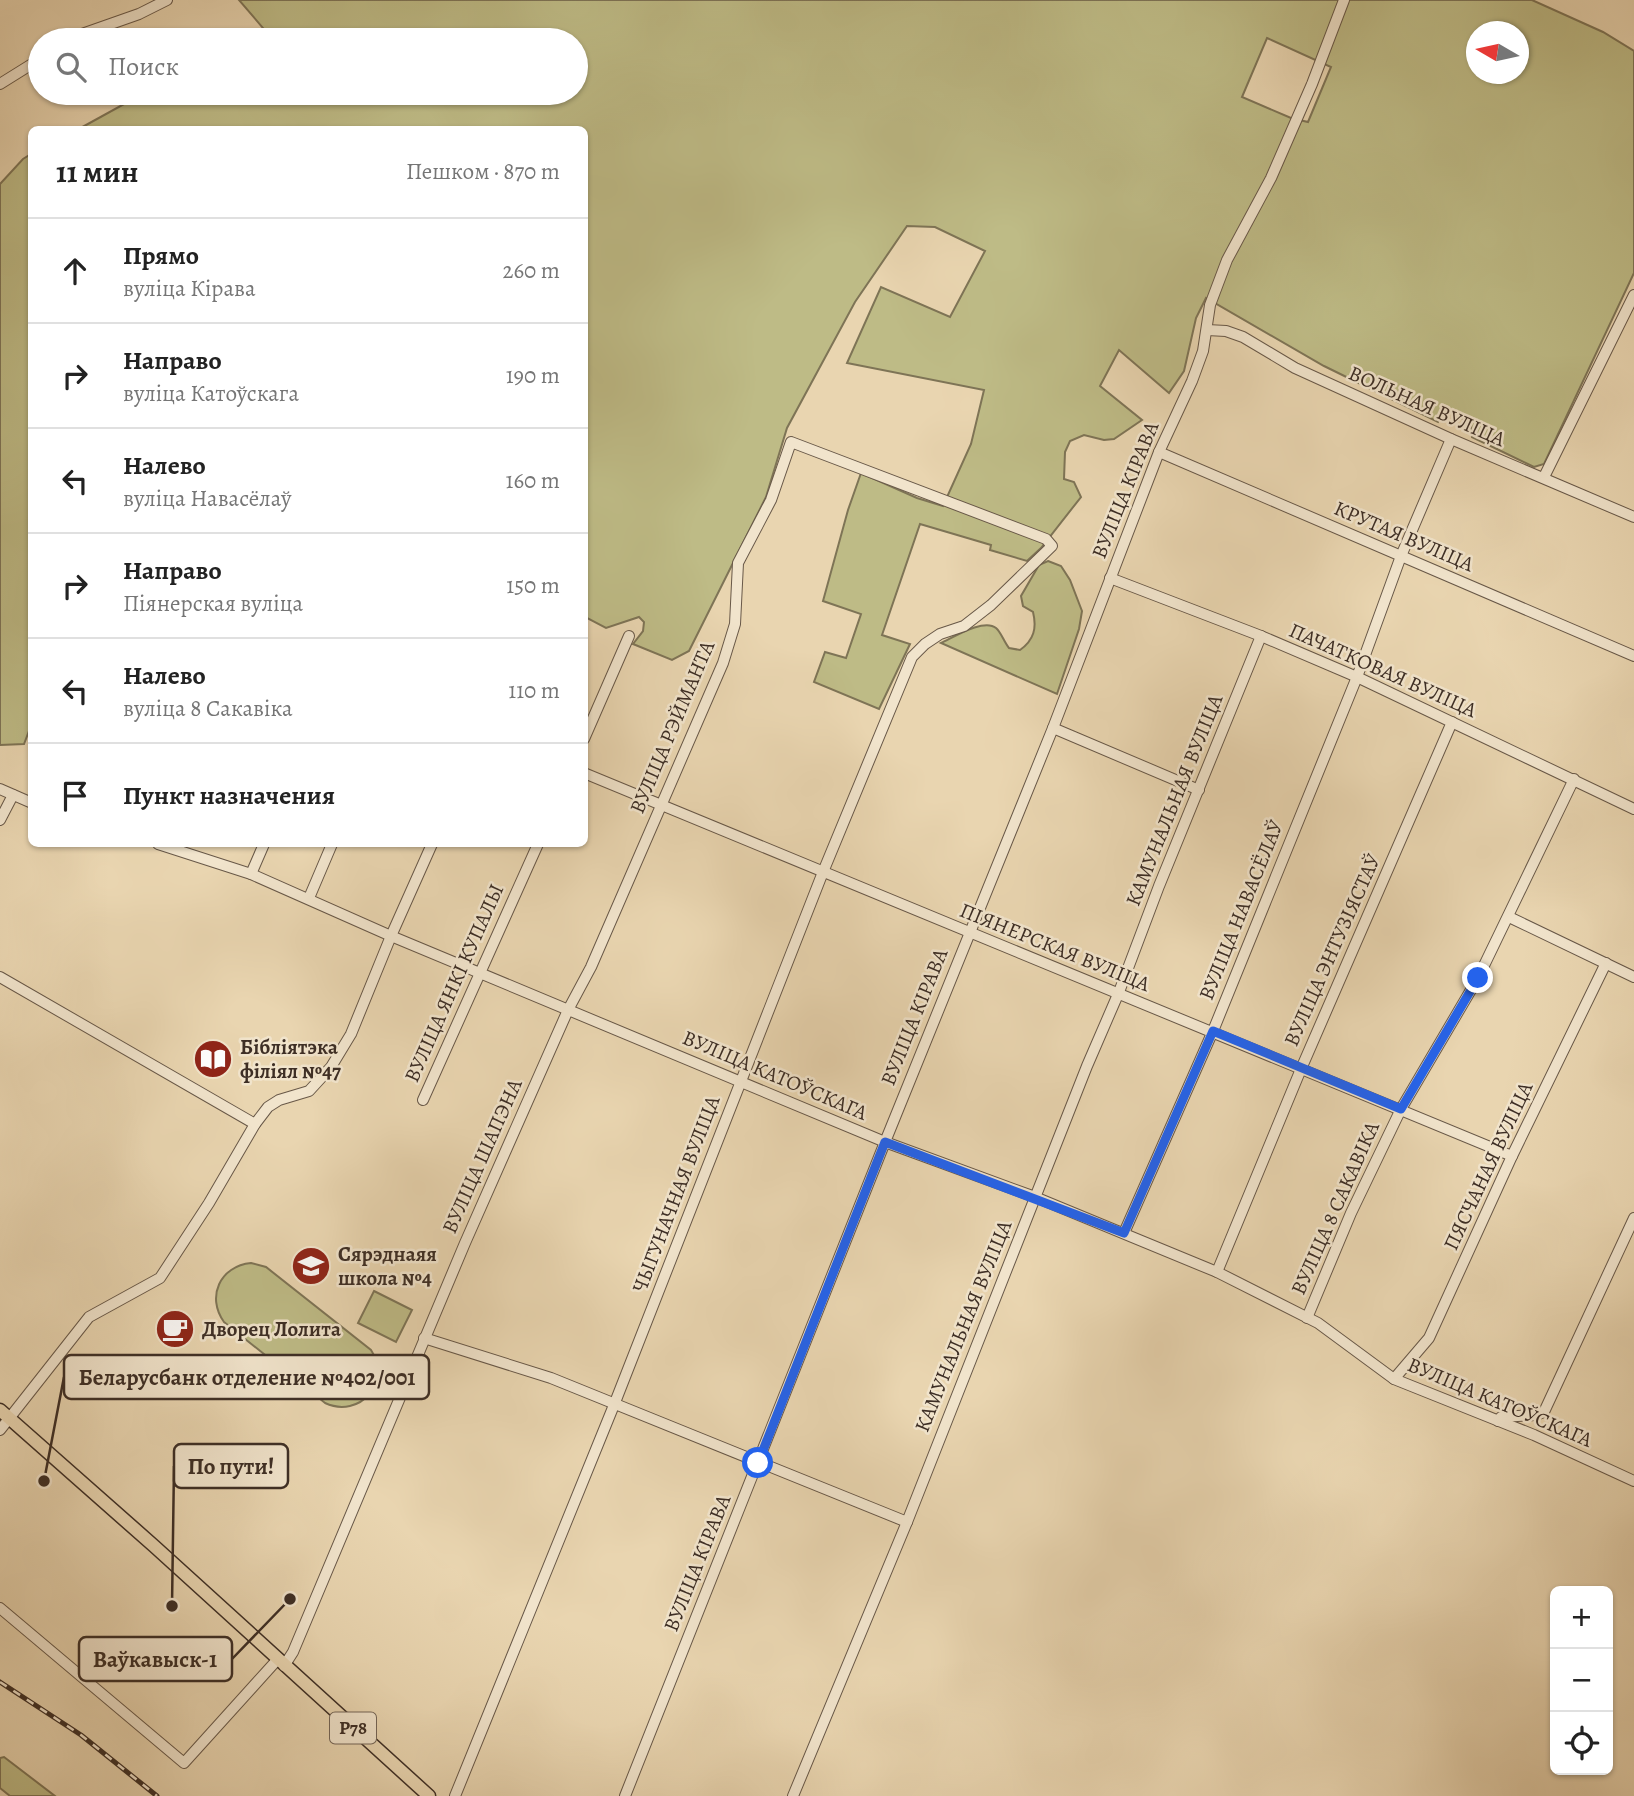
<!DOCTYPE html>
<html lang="ru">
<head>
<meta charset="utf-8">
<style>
  :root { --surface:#fff; --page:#f2f2f2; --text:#222; --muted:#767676; --line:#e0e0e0 }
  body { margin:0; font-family:Alegreya,serif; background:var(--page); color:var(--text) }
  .controls { position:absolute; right:21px; bottom:21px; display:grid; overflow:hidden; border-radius:10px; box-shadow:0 2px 5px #0004 }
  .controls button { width:63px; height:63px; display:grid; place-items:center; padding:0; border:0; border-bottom:2px solid var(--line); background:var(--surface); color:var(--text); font:35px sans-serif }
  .compass { position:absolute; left:1466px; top:21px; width:63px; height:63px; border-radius:50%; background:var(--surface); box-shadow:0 2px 5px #0004; rotate:279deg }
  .stop { position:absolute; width:21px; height:21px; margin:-16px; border:5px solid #2563eb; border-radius:50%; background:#fff }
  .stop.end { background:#2563eb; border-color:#fff; box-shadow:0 2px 7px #0008 }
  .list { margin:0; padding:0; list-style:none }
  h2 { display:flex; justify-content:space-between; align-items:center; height:91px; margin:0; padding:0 28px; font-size:30px }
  h2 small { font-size:23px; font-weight:400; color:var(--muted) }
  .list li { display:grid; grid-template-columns:46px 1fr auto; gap:21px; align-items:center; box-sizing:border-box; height:105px; padding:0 28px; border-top:2px solid var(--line) }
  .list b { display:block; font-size:26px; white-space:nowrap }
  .list p { margin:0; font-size:23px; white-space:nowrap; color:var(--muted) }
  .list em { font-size:23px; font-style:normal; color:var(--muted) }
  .icon { flex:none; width:38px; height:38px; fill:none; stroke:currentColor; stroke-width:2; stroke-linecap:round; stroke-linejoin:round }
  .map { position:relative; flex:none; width:1634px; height:1796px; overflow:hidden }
  .search { position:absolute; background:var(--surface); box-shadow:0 2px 5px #0004; left:28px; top:28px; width:560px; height:77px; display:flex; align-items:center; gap:18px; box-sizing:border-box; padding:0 24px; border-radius:38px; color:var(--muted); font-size:26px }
  .panel { position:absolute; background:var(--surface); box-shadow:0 2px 5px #0004; left:28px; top:126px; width:560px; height:721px; border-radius:10px }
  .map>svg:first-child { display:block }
</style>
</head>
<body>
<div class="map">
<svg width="1634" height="1796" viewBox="0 0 1634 1796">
  <rect width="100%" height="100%" fill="#e9d5b0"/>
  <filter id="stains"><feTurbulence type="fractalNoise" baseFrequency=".00286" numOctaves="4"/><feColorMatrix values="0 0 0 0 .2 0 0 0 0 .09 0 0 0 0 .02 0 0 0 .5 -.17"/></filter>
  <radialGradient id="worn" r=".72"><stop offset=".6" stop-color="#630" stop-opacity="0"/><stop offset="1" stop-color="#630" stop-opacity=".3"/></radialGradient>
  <!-- green -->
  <g fill="#bebb86" stroke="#7e7456" stroke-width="2" fill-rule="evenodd">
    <path d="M239,0H1532L1603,32L1634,51V273L1544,464L1534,467L1472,437L1471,423L1445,410L1438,422L1324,366L1206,298L1196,318L1184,371L1169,393L1119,350L1100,386L1142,420L1114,439L1104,440L1084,435L1070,441L1065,452L1064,479L1074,482L1081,497L1041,548L1027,561L990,550L991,545L920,524L882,635L910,644L879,709L814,682L825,652L846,658L861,614L823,601L848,510L861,473L917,498L943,506L971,444L984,390L847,363L881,287L950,317L985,251L935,227L907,226L855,302L787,428L766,497L689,651L672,660L633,644L643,631L644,622L639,617L606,628L585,617L584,130H77L144,93H576V40H266L269,35ZM1476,32H1518V74H1476ZM1267,38L1331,67L1308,122L1291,118L1242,97Z"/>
    <polygon points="31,154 32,723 24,744 0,745 0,184 23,159"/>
    <path d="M1048,561L1061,566L1070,580L1082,611L1079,629L1057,694L941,643C954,637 984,618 996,628C1001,632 1004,642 1009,648L1020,650C1034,640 1037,628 1033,612L1023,606L1021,596L1039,565Z"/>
    <path d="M251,1263L266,1267L371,1350C392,1382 360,1419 325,1403L224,1322C206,1297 220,1266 251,1263Z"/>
    <polygon points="374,1291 412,1310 396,1342 358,1323"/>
    <polygon points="4,1757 55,1796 10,1796 0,1788 0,1758"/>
  </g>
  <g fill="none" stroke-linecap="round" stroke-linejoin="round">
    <!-- minor casing -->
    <g stroke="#685848" stroke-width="12">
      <g id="minor">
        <polyline points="65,40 139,14 167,0"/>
        <polyline points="0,84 40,59"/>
        <polyline points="1207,330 1226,331 1243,337 1295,368 1451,439 1634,517"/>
        <polyline points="1159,452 1634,656"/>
        <polyline points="1544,477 1634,295"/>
        <polyline points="1110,578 1261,636 1357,677 1634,809"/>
        <polyline points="1053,728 1199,790"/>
        <polyline points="584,739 629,636"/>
        <polyline points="584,773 1512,1156"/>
        <polyline points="0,789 32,803"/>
        <polyline points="0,820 13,795"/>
        <polyline points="158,844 251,874 391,936 885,1142 1035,1197 1217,1272 1318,1323 1394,1379 1534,1435 1634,1481"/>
        <polyline points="251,874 264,844"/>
        <polyline points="309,898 332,844"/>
        <polyline points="1509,917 1634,977"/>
        <polyline points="0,977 255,1124"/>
        <polyline points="423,1100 538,844"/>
        <polyline points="1124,1233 1213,1031 1357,677 1401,556 1451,439"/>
        <polyline points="1217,1272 1301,1069 1452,722"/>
        <polyline points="1307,1318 1351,1213 1401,1109 1478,978 1574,779"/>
        <polyline points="424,1338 551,1378 907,1522"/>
        <polyline points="1394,1379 1429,1338 1512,1156 1606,963"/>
        <polyline points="1498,1421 1501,1417 1536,1415 1544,1412 1634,1218"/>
        <polyline points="0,1430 89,1317 160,1278 209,1203 255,1124 268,1107 279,1100 309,1091 331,1067 351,1034 391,936 432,844"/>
        <polyline points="0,1608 184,1763 277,1660"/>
        <polyline points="284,1666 293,1652 465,1243 568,1010 591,967 723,663 735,624 738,563 771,500 791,442 1046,539 1052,546 991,605 964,626 940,634 925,644 912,657 823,872 614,1405 455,1796"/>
        <polyline points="625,1796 885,1142 1053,728 1159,452 1192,381 1203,351 1210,305 1227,260 1271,178 1312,84 1344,0"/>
        <polyline points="793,1796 907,1522 1087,1066 1119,992 1159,886 1261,636"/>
      </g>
    </g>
    <!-- major casing -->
    <g stroke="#3d2e25" stroke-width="15">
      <polyline id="major" points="0,1410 154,1546 429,1796"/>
    </g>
    <!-- minor -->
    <use href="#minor" stroke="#f1e4cc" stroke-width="10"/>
    <!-- major -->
    <use href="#major" stroke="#e9d5b0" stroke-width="12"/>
    <!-- rail casing -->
    <g stroke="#3d2e25" stroke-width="5">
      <polyline id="rail" points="0,1682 81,1735 157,1796"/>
    </g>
    <!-- rail -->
    <use href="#rail" stroke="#f1e4cc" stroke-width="2.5" stroke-dasharray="8" stroke-linecap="butt"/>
  </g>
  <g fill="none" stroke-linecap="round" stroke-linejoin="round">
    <!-- route -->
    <polyline stroke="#2563eb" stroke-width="9" points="758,1463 885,1142 1124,1233 1213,1031 1401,1109 1478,978"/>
  </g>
  <!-- icons -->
  <defs>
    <g id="library-disc" transform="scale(2.0125)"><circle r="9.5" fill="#8f2418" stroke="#f1e4cc"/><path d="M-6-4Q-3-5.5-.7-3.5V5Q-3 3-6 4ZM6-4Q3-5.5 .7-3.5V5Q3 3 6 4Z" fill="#fff"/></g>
    <g id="school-disc" transform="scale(2.0125)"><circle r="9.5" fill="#8f2418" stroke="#f1e4cc"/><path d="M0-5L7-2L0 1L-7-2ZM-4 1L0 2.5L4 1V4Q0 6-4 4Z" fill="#fff"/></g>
    <g id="cafe-disc" transform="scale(2.0125)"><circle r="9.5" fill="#8f2418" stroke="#f1e4cc"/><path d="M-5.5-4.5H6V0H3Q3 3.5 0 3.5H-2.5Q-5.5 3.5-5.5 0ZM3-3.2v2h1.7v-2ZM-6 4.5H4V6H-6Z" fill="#fff"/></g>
  </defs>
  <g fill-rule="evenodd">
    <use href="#library-disc" x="213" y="1059"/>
    <use href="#school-disc" x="311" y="1266"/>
    <use href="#cafe-disc" x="175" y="1329"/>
  </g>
  <g text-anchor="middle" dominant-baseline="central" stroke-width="5" stroke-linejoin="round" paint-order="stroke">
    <!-- shield labels -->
    <rect fill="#f1e4cc" stroke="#736557" stroke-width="2" x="330" y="1712.5" width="46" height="31" rx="5"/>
    <g font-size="19" font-weight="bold" fill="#3d2e25">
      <text x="353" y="1728">Р78</text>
    </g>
    <!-- street labels -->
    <g font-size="21" fill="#3d2e25" stroke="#f1e4cc">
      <text transform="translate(1427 406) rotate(24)">ВОЛЬНАЯ ВУЛІЦА</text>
      <text transform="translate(1125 490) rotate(-68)">ВУЛІЦА КІРАВА</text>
      <text transform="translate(1404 536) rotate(23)">КРУТАЯ ВУЛІЦА</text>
      <text transform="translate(1383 670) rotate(24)">ПАЧАТКОВАЯ ВУЛІЦА</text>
      <text transform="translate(672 727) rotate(-67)">ВУЛІЦА РЭЙМАНТА</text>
      <text transform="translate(1174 800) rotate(-68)">КАМУНАЛЬНАЯ ВУЛІЦА</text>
      <text transform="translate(1241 910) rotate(-68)">ВУЛІЦА НАВАСЁЛАЎ</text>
      <text transform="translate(1055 947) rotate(22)">ПІЯНЕРСКАЯ ВУЛІЦА</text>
      <text transform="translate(1332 950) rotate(-66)">ВУЛІЦА ЭНТУЗІЯСТАЎ</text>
      <text transform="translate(454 983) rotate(-66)">ВУЛІЦА ЯНКІ КУПАЛЫ</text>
      <text transform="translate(914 1017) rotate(-68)">ВУЛІЦА КІРАВА</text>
      <text transform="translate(775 1075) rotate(23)">ВУЛІЦА КАТОЎСКАГА</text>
      <text transform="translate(482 1156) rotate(-66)">ВУЛІЦА ШАПЭНА</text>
      <text transform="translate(1488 1166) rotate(-65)">ПЯСЧАНАЯ ВУЛІЦА</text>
      <text transform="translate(676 1194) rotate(-69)">ЧЫГУНАЧНАЯ ВУЛІЦА</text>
      <text transform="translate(1335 1208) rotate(-66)">ВУЛІЦА 8 САКАВІКА</text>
      <text transform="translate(963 1326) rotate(-68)">КАМУНАЛЬНАЯ ВУЛІЦА</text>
      <text transform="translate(1500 1402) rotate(23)">ВУЛІЦА КАТОЎСКАГА</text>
      <text transform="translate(697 1563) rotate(-68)">ВУЛІЦА КІРАВА</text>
    </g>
    <!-- poi labels -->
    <g font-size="21" font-weight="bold" fill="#3d2e25" stroke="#f1e4cc" text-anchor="start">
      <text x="240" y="1047">Бібліятэка<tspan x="240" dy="24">філіял №47</tspan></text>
      <text x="338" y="1254">Сярэднаяя<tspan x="338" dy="24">школа №4</tspan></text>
      <text x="202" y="1329">Дворец Лолита</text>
    </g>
  </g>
  <!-- callouts -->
  <path fill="none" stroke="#3d2e25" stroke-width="2.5" d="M44 1481L64 1377M172 1606L174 1466M290 1599L232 1659"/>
  <g fill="#3d2e25" stroke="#f1e4cc" stroke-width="2.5">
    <circle cx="44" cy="1481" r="7"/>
    <circle cx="172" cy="1606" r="7"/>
    <circle cx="290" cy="1599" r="7"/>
  </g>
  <g fill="#f1e4cc" stroke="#3d2e25" stroke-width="2.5">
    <rect x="64" y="1355" width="365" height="44" rx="7"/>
    <rect x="174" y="1444" width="114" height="44" rx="7"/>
    <rect x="79" y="1637" width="153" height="44" rx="7"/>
  </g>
  <g font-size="23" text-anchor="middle" font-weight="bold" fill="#3d2e25">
    <text x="247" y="1385">Беларусбанк отделение №402/001</text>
    <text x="231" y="1474">По пути!</text>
    <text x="155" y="1667">Ваўкавыск-1</text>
  </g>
  <rect width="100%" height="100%" filter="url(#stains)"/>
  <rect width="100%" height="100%" fill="url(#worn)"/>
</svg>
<div class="controls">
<button>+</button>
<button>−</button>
<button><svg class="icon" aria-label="locate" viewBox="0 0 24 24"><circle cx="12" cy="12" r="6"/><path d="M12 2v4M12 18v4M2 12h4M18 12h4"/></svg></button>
</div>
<svg class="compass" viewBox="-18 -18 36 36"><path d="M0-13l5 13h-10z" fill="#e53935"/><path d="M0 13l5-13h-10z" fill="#767676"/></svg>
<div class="stop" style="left:758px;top:1463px"></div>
<div class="stop end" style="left:1478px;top:978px"></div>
<div class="search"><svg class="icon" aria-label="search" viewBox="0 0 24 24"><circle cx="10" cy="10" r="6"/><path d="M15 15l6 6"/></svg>Поиск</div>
<section class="panel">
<h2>11 мин<small>Пешком · 870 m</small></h2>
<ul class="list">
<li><svg class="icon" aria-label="ahead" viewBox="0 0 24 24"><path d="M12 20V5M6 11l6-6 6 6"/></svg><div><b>Прямо</b><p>вуліца Кірава</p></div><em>260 m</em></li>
<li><svg class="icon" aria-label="right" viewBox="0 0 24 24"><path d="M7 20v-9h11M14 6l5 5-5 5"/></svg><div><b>Направо</b><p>вуліца Катоўскага</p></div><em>190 m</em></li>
<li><svg class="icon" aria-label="left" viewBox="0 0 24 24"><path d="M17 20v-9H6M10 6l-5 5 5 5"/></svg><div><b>Налево</b><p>вуліца Навасёлаў</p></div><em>160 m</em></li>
<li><svg class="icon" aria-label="right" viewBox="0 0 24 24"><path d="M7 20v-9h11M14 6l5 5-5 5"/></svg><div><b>Направо</b><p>Піянерская вуліца</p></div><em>150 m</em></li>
<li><svg class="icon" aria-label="left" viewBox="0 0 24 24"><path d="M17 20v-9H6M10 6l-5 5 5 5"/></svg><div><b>Налево</b><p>вуліца 8 Сакавіка</p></div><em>110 m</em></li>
<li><svg class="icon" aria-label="arrive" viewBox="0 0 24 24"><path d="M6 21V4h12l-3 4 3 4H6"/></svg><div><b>Пункт назначения</b></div></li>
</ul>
</section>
</div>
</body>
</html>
